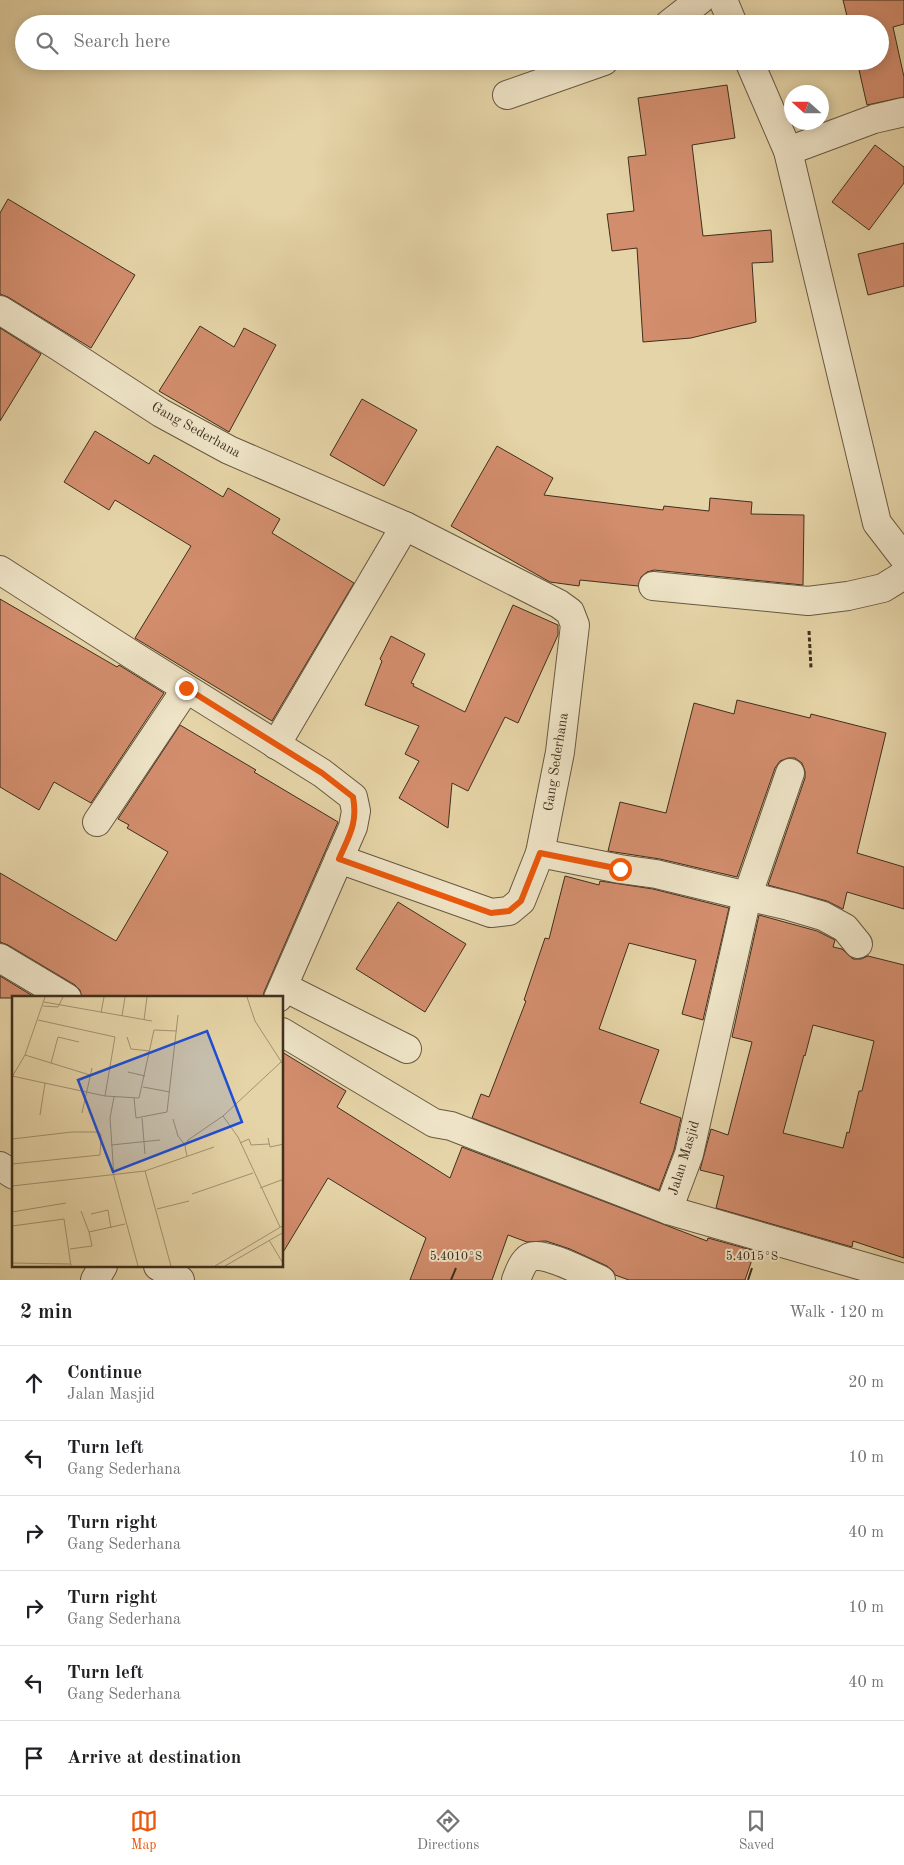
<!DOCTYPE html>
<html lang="en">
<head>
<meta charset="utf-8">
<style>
  :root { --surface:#fff; --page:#f6f6f6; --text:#202124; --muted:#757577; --line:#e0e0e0; --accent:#ea580c }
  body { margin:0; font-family:"Old Standard TT",serif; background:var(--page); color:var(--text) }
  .compass { position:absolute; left:784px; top:85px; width:45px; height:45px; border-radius:50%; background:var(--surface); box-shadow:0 2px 12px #0003; rotate:291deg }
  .stop { position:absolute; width:15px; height:15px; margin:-11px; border:4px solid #ea580c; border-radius:50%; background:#fff }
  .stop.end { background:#ea580c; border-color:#fff; box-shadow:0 1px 5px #0008 }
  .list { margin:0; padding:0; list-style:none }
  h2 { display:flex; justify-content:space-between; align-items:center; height:65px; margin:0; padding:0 20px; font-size:21px }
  h2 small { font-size:16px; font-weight:400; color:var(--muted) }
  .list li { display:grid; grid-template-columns:32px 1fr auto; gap:15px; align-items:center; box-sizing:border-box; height:75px; padding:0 20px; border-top:1px solid var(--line) }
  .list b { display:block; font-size:19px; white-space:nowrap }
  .list p { margin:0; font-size:16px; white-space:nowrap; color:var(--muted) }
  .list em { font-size:16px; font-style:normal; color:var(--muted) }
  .icon { flex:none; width:28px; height:28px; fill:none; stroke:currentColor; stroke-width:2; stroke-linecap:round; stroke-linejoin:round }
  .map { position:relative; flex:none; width:904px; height:1280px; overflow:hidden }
  .search { position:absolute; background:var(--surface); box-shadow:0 2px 12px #0003; left:15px; right:15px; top:15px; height:55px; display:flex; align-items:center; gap:12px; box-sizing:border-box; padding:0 18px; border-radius:28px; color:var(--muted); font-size:19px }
  .sheet { height:515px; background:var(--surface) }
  nav { display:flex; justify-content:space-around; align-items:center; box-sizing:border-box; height:70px; border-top:1px solid var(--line); background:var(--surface); font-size:14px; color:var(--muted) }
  nav a { display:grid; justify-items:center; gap:2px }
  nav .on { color:var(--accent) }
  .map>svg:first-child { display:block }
</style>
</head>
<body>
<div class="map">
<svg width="904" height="1280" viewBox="0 0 904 1280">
  <rect width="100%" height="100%" fill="#e5d4a7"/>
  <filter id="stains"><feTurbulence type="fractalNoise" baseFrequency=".004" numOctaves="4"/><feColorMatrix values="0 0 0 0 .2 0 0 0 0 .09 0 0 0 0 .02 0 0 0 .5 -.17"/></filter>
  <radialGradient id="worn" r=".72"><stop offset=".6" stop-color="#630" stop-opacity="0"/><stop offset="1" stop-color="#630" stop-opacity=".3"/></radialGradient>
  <!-- building -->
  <g fill="#d28d6d" stroke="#3f2f1d" fill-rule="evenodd">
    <polygon points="843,0 904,0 904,24 893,27 904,77 904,97 867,105 857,61 880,61 880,24 849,24"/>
    <polygon points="727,85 735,138 692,145 703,236 771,230 773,262 752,263 756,322 691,338 643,342 637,248 612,251 607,214 634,211 628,157 646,155 638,98"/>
    <polygon points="875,145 904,167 904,183 869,230 832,202"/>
    <polygon points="8,199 135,275 91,348 8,297 0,294 0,213"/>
    <polygon points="904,243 904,286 868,295 858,254"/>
    <polygon points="200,326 234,347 244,328 276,345 229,432 159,391"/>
    <polygon points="0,328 41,354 0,421"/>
    <polygon points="362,399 417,430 384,486 330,455"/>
    <polygon points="95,431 149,464 154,455 223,497 228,488 280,519 272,533 354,583 272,721 135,638 191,546 115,500 109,510 64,482"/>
    <polygon points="497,446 553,478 544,495 663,510 664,506 709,511 710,498 752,502 751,514 804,515 803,585 654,570 647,572 641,577 638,586 580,580 579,586 550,582 451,526"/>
    <polygon points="0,599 117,667 119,665 164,693 91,803 54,782 39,810 0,787"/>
    <polygon points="513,605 558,625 558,635 518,723 505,717 468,791 452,783 448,828 399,798 419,761 405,754 419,726 365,705 382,661 380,659 391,636 425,654 411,683 414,684 413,686 465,712"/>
    <polygon points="737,700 810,718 811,714 886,733 857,853 904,867 904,909 847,892 843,909 827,901 768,885 805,778 805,771 802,763 795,758 788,758 780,761 775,768 737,877 660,859 608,851 620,802 666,813 694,703 734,714"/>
    <polygon points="180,725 256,770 254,772 338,822 264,992 263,998 82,998 80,990 75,985 8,945 0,942 0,873 116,941 168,852 127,828 129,825 118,819"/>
    <polygon points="565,876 599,885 600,881 653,889 729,908 703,1020 682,1014 696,960 629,943 599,1029 659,1050 640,1103 681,1118 674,1150 659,1190 472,1118 481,1094 489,1097 526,1001 524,1000 545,938 549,939"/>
    <polygon points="398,902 466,944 425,1012 356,969"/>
    <path d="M759,915L817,931L835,940L833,947L842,949L853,959H861L868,956L904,965V1258L853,1241L852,1247L716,1208L724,1176L700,1170L711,1129L728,1135L752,1042L732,1037ZM813,1025L874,1041L862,1091H859L849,1133L847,1132L843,1148L783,1133L804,1055L805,1056Z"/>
    <polygon points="0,976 36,998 0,998"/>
    <polygon points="282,1052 346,1091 337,1107 450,1178 462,1147 707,1241 708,1238 755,1251 745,1280 629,1280 615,1275 613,1271 607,1266 570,1249 546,1241 527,1242 508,1235 492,1280 410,1280 426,1238 328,1178 282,1254"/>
  </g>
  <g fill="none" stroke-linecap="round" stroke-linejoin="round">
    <!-- minor casing -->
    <g stroke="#685840" stroke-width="30">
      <g id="minor">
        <polyline points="723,0 733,24"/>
        <polyline points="669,24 700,0"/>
        <polyline points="749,61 788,151 877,523 904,558"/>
        <polyline points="507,95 604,61"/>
        <polyline points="788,151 874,119 904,112"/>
        <polyline points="0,310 58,346 161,413 229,450 405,526 559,604 570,612 575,625 560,752 540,853 521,901 509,911 491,913 339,859"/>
        <polyline points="0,570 134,656 322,773 353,797 356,811 353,827 278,998"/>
        <polyline points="653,586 808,601 848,596 883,588 904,575"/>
        <polyline points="276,745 405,526"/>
        <polyline points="97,822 186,689"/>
        <polyline points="540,853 620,869 656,874 789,906 823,916 845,928 858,944"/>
        <polyline points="0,958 67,998"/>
        <polyline points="284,987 407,1049"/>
        <polyline points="282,1032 434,1123 451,1126 668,1210 904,1278"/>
        <polyline points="0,1166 14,1175"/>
        <polyline points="668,1210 689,1154 747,897 790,773"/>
        <polyline points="158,1266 180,1280"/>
        <polyline points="95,1280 103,1266"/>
        <path d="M516,1280C519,1272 523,1261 530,1257C542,1250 587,1274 601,1280"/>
      </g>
    </g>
    <!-- path -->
    <polyline stroke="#3f2f1d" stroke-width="3" stroke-dasharray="4 2.5" stroke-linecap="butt" points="809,631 811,668"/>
    <!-- minor -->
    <use href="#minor" stroke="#eee3c6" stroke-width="28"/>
  </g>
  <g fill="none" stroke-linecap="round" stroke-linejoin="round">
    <!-- route -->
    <path stroke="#ea580c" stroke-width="6" d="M186,688L322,773L353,797C358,823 349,836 339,859L491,913L509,911L521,901L540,853L620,869"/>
  </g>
  <!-- ticks -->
  <path fill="none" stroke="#3f2f1d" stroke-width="2" d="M451,1280L456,1268M748,1280L752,1268"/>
  <g text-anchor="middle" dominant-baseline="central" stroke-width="4" stroke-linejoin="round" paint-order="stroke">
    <!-- street labels -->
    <g font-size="14" fill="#3f2f1d" stroke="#eee3c6">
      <text transform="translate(196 430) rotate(29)">Gang Sederhana</text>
      <text transform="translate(556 762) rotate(-81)">Gang Sederhana</text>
      <text transform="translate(684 1158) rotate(-73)">Jalan Masjid</text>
    </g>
  </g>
  <!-- overview -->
  <g transform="translate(12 996)">
    <rect width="271" height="271" fill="#e5d4a7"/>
    <path fill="none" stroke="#a39270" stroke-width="1" d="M235,1L243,25L272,70M32,6L140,25M31,10L46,11L51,1M89,17L92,1M110,20L113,1M26,24L103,41L93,100M132,24L135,1M115,41L119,53L138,55M13,59L78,79M39,67L46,41L67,46M116,76L133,80M0,80L93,100L127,102L142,34L165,35M0,81L13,59L33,1M131,91L158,96M102,101L98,122L102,181L126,270M122,102L124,122L155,116L166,19M70,117L80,72M28,119L33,87M211,120L226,141L268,231M130,122L133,158M161,123L166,140L173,149M256,142L258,151L272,148M0,143L60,136H87L89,139L88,159L0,168M228,147L237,143L239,149L257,148M99,149L148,144M175,160L173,151L176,144L211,120L269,66M133,175L159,270M0,190L133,175L202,151M248,192L272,183M180,198L241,177M145,213L177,205M69,215L77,236M0,216L54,207M79,218L96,214L99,232M0,230L52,223L59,270M257,244L272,269M58,253L80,250L77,236L113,228M0,267L58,268M203,270L272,229M213,270L272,236"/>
    <path fill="#1d4ed8" fill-opacity="0.15" stroke="#1d4ed8" stroke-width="2.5" d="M195,35L230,126L101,176L66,84Z"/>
    <rect width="271" height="271" fill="none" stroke="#3f2f1d" stroke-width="2.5"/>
  </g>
  <g font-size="12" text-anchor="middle" fill="#3f2f1d" stroke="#eee3c6" stroke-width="4" stroke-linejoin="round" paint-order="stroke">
    <text x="456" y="1260">5.4010°S</text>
    <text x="752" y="1260">5.4015°S</text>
  </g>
  <rect width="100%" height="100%" filter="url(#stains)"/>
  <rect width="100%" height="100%" fill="url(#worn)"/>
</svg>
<svg class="compass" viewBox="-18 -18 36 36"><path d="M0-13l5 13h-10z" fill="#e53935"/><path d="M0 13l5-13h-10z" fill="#757577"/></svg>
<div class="stop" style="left:620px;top:869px"></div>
<div class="stop end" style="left:186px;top:688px"></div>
<div class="search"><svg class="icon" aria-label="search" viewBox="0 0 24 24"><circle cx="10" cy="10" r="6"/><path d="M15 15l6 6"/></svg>Search here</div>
</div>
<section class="sheet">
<h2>2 min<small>Walk · 120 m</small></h2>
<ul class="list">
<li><svg class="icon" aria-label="ahead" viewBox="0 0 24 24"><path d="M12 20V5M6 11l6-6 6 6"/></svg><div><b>Continue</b><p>Jalan Masjid</p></div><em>20 m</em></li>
<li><svg class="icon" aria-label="left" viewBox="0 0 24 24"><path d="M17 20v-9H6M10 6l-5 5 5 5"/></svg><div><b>Turn left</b><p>Gang Sederhana</p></div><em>10 m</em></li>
<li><svg class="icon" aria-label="right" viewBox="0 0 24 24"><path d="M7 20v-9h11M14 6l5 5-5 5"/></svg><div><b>Turn right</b><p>Gang Sederhana</p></div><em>40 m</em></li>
<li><svg class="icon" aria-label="right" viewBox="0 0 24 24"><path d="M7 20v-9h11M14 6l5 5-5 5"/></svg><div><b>Turn right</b><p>Gang Sederhana</p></div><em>10 m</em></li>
<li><svg class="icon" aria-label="left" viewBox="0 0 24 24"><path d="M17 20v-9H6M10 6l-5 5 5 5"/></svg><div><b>Turn left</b><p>Gang Sederhana</p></div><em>40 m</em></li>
<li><svg class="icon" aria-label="arrive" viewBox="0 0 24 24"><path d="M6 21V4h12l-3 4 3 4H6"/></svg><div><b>Arrive at destination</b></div></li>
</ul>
</section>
<nav>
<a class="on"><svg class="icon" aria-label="map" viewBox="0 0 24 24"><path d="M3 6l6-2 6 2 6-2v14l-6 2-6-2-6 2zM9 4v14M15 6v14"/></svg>Map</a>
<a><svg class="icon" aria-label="directions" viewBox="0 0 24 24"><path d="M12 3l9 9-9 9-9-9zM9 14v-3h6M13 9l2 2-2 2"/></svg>Directions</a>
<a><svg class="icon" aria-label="saved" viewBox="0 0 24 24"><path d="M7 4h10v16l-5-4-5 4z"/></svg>Saved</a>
</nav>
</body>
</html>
